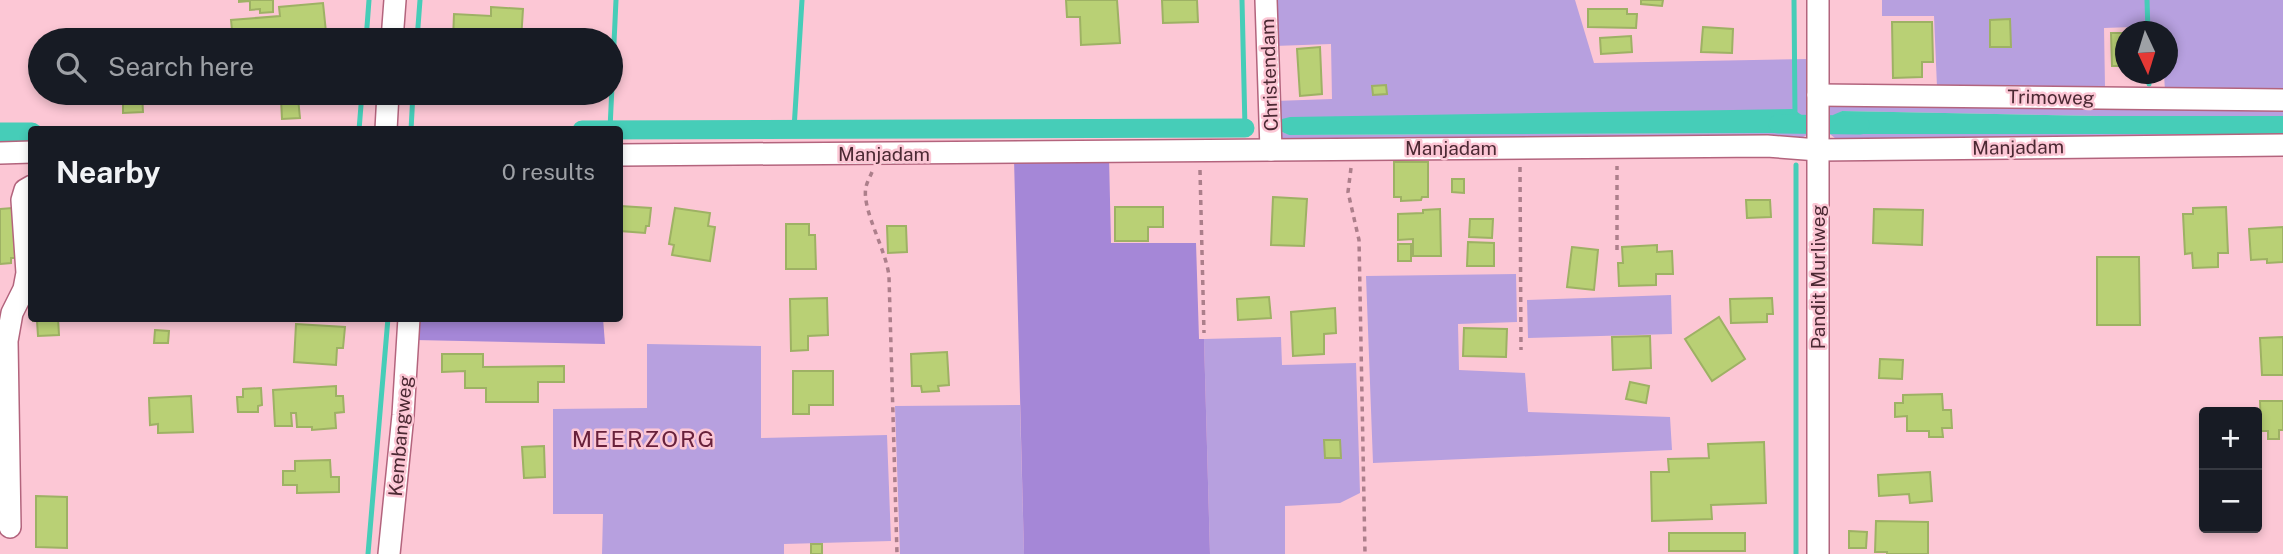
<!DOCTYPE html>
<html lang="en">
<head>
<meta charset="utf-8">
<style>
  :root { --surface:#171b24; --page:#242831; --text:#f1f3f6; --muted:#9ea1a6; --line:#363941 }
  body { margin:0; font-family:"Public Sans",sans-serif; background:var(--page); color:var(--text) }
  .controls { position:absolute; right:21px; bottom:21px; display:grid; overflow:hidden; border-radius:7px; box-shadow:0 4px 10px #0003 }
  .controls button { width:63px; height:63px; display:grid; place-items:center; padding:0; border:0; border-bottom:2px solid var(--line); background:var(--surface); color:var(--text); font:35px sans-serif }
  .compass { position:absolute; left:2115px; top:21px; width:63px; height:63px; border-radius:50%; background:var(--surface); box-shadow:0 4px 10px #0003; rotate:176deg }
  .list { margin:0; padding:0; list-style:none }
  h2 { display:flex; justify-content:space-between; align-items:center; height:91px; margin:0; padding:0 28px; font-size:30px }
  h2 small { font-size:23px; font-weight:400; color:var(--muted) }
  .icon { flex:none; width:38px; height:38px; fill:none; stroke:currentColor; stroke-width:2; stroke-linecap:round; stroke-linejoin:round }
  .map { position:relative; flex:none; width:2283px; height:554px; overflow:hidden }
  .search { position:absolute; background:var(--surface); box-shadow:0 4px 10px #0003; left:28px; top:28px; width:595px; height:77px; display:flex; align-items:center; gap:18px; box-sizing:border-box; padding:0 24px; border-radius:38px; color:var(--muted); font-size:26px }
  .panel { position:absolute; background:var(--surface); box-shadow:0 4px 10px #0003; left:28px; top:126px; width:595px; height:196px; border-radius:7px }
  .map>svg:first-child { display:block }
</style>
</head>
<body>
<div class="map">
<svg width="2283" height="554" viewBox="0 0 2283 554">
  <rect width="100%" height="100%" fill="#fcc7d5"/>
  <!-- green -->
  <g fill="#b7a0df" fill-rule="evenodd">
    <path d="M1272,0H1575L1594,63L1808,59L1810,129L1807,135L1801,138L1281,140L1275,101L1332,99L1331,44L1274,46ZM1803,131L1792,133L1290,135L1282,132Z"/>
    <polygon points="1882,0 2283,0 2283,91 2165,91 2164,74 2168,74 2168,32 2162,31 2162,26 2104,28 2105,87 1937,87 1934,16 1882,16"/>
    <polygon points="1830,104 2283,106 2283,116 2100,116 1842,111 1833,116 1844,134 2283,134 2283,139 1840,142 1826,131 1827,110"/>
    <polygon points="1516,274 1517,322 1458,324 1459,370 1525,373 1528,412 1670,417 1672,450 1373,463 1366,276"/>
    <polygon points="1671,295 1672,334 1528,338 1527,300"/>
    <polygon points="1281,337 1282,365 1356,363 1360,493 1340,503 1285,506 1285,554 1210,554 1204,339"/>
    <polygon points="647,344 761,346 761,438 887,435 891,541 784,544 784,554 602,554 603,514 553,514 553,409 647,408"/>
    <polygon points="1020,405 1024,554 900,554 895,406"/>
  </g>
  <!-- forest -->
  <g fill="#a587d7">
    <polygon points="1109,157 1111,243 1196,243 1199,339 1204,339 1210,554 1024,554 1014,159"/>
    <polygon points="603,318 605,344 415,340 417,319"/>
  </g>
  <!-- water -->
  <g fill="#46cdb8">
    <polygon points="1793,109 1803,116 1804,131 1792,133 1289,135 1282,132 1282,119 1290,117"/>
    <polygon points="1842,111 2100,116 2283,116 2283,134 1844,134 1833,130 1833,115"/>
  </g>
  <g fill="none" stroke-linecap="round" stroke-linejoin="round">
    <!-- stream -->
    <g stroke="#46cdb8" stroke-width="5">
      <polyline points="1242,0 1245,128"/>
      <polyline points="1794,0 1795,116"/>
      <polyline points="2147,0 2148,32"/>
      <polyline points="366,40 369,0"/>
      <polyline points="417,40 420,0"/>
      <polyline points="2148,74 2149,84"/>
      <polyline points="610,129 616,0"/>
      <polyline points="794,129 802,0"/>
      <polyline points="359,130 362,93"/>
      <polyline points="411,130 413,93"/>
      <polyline points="368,554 388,318"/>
      <polyline points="1796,554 1796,165"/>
    </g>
    <!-- canal -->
    <g stroke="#46cdb8" stroke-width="19">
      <polyline points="1778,124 1860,125"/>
      <polyline points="582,130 1245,128"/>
      <polyline points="0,132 32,132"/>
    </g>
  </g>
  <!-- building -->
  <g fill="#b9d075" stroke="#9eb164" stroke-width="2">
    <polygon points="239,0 273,0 273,12 260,13 260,9 250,10 250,1 239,2"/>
    <polygon points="1066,0 1117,0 1120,43 1081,45 1080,17 1067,17"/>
    <polygon points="1162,0 1197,0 1198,22 1163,23"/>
    <polygon points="1641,0 1663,0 1662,6 1641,4"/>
    <polygon points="323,3 326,32 311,33 312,40 233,40 231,20 280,16 279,7"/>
    <polygon points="491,7 523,9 521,40 453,40 454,14 491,16"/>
    <polygon points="1588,9 1627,9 1627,14 1637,14 1636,28 1588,27"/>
    <polygon points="2010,19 2011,47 1990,47 1990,20"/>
    <polygon points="1892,22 1932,22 1933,62 1922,62 1922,77 1893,78"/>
    <polygon points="1703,27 1733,29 1732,53 1701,52"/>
    <polygon points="2111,33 2126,33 2126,66 2112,66"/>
    <polygon points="201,34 201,40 173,40 173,35"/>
    <polygon points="1631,36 1632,52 1601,54 1600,38"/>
    <polygon points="1320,47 1322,94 1300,96 1297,49"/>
    <polygon points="1386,85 1387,94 1373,95 1372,86"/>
    <polygon points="142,93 143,112 123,113 123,94"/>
    <polygon points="298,98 300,118 282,119 281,99"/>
    <polygon points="1394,162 1428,162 1428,197 1422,197 1421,200 1401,201 1401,197 1394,197"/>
    <polygon points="1452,179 1464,179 1464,193 1452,192"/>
    <polygon points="1273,197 1307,199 1304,246 1271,245"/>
    <polygon points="1746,200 1770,200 1771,217 1747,218"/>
    <polygon points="620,206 651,208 649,226 646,226 645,233 620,231"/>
    <polygon points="1115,207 1163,207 1163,227 1148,227 1148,241 1115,241"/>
    <polygon points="2226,207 2228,253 2218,253 2218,267 2193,268 2192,253 2185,254 2183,214 2193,214 2193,208"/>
    <polygon points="12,208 12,215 17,215 21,258 11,258 11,263 0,264 0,209"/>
    <polygon points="675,208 710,213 708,226 715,227 710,261 672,255 674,245 669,244"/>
    <polygon points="1440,209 1441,256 1413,256 1413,239 1398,240 1398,214 1423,213 1423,210"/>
    <polygon points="1874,209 1923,210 1922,245 1873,243"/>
    <polygon points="1470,219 1493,219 1492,238 1469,237"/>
    <polygon points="786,224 809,224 809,235 815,235 816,269 786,269"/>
    <polygon points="887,226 906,226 907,252 888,253"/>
    <polygon points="2283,227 2283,262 2267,263 2267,259 2251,260 2249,229"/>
    <polygon points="1468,242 1494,243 1494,266 1467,266"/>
    <rect x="1398" y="244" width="13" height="17"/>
    <polygon points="1657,245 1657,252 1672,251 1673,274 1656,274 1656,285 1619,286 1618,263 1623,263 1622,247"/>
    <polygon points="1572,247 1598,250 1594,290 1567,287"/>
    <polygon points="2097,257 2139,257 2140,325 2097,325"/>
    <polygon points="1269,297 1271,318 1238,320 1237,299"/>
    <polygon points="827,298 828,335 808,336 808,350 791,351 790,299"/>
    <polygon points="1772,298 1773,314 1767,314 1767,322 1731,323 1730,299"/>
    <polygon points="1335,308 1336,333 1324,334 1324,354 1293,356 1291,312"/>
    <polygon points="1719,317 1745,359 1712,381 1685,339"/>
    <polygon points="33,318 58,318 59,335 38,336 37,321 33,321"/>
    <polygon points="296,324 345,327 343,348 337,348 336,365 294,362"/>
    <polygon points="1464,328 1507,329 1506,357 1463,356"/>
    <polygon points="155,330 169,331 168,343 154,343"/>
    <polygon points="1650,336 1651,368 1613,370 1612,337"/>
    <polygon points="2283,337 2283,375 2262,375 2260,338"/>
    <polygon points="947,352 949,385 938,386 939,391 922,392 921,386 912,386 911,354"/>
    <polygon points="442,354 483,354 483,367 564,366 564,382 538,382 538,402 486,402 486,388 465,388 465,371 442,372"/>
    <polygon points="1880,359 1903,360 1902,379 1879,378"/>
    <polygon points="793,371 833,371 833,405 809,405 809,414 793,414"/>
    <polygon points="1630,382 1649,386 1646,403 1626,399"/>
    <polygon points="336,386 336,396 343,396 344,412 335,413 336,428 312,430 312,427 297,427 296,413 291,413 292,426 275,426 273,390"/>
    <polygon points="261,388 262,405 258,406 258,412 238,412 237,397 243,397 243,389"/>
    <polygon points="1942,394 1943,410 1951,410 1952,428 1942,428 1943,437 1929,437 1929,431 1907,431 1907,416 1895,417 1895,403 1903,403 1903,395"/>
    <polygon points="191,396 193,432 158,433 158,424 150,425 149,398"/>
    <polygon points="2260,401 2283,401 2283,430 2279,430 2279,439 2268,439 2268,431 2261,431"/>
    <polygon points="1324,440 1340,440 1341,458 1325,458"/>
    <polygon points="1764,442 1766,503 1711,505 1712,519 1652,521 1651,472 1669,472 1668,459 1709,458 1708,444"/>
    <polygon points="544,446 545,477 524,478 522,447"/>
    <polygon points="330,460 331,477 339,477 339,492 297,493 297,485 283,485 283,471 295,471 295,461"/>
    <polygon points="1930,472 1932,501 1910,503 1909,494 1879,496 1878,475"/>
    <polygon points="36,496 67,497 67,548 36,547"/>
    <polygon points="1876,521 1928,522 1928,554 1887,554 1887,552 1875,552"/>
    <polygon points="1849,531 1867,532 1866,548 1849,548"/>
    <rect x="1669" y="533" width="76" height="18"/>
    <rect x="811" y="544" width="11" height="10"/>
  </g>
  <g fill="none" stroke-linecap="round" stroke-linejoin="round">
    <!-- minor casing -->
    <g stroke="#b3647d" stroke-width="24">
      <g id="minor">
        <polyline points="1266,0 1271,150"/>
        <polyline points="392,40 395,0"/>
        <polyline points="1818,95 2283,100"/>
        <polyline points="386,130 388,93"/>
        <polyline points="0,153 32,152"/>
        <polyline points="620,155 1767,146 1818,150 2283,145"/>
        <polyline points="10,527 7,341 12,313 24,289 27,273 22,200 25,190 32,186"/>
        <polyline points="389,554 403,415 409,318"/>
        <polyline points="1818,554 1818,0"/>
      </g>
    </g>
    <!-- path -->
    <g stroke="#ac7f8b" stroke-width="3.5" stroke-dasharray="5 5" stroke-linecap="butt">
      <polyline points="1520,167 1521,350"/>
      <polyline points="1351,168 1348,192 1359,240 1365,554"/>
      <polyline points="1200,170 1204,333"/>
      <path d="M872,172C870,177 867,182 866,187C861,209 887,251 889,277L897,554"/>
      <polyline points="1617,250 1617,166"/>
    </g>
    <!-- minor -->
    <use href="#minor" stroke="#fff" stroke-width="21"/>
  </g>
  <g text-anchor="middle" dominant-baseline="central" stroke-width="5" stroke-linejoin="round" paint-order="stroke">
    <!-- street labels -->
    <g font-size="19" fill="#4b2933" stroke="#fcc7d5">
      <text transform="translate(1269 75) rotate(-92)">Christendam</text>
      <text transform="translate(2051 97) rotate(1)">Trimoweg</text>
      <text transform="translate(2018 147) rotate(-1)">Manjadam</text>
      <text x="1451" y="148">Manjadam</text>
      <text x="884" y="154">Manjadam</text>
      <text transform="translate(1818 277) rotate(-90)">Pandit Murliweg</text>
      <text transform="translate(400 436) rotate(-85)">Kembangweg</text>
    </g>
    <!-- quarter labels -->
    <g font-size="23" letter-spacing="2" fill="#68213b" stroke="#fcc7d5">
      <text x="644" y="438">MEERZORG</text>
    </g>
  </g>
</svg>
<div class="controls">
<button>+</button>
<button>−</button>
</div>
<svg class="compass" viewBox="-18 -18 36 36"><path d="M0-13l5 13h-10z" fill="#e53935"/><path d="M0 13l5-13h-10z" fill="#9ea1a6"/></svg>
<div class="search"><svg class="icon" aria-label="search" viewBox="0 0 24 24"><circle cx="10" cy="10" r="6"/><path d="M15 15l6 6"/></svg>Search here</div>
<section class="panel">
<h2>Nearby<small>0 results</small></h2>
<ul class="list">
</ul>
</section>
</div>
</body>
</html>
